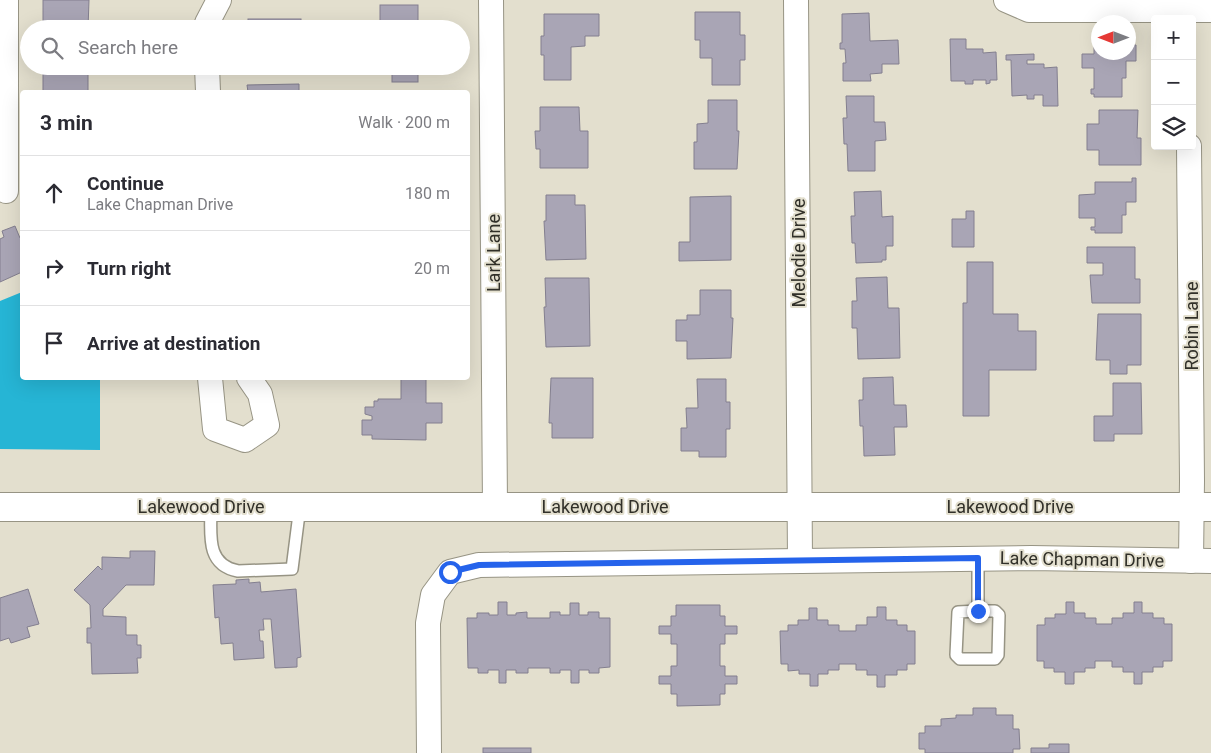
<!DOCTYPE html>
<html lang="en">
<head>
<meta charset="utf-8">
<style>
  :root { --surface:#fff; --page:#f2f2f3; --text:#2b2b33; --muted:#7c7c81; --line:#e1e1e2 }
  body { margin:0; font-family:Roboto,sans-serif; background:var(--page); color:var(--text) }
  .controls { position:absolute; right:15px; top:15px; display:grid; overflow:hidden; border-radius:5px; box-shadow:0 5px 20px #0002 }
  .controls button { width:45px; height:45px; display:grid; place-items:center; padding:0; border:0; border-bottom:1px solid var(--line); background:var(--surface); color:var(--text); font:25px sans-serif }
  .compass { position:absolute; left:1091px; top:15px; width:45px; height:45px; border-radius:50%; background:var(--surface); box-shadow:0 5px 20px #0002; rotate:270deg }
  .stop { position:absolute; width:15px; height:15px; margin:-11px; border:4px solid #2563eb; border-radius:50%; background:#fff }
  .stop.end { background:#2563eb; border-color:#fff; box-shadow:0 1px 5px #0008 }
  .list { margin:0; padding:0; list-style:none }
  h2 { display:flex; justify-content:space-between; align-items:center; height:65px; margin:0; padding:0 20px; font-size:21px }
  h2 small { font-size:16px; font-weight:400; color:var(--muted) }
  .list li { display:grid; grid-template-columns:32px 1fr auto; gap:15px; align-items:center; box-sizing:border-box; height:75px; padding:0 20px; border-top:1px solid var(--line) }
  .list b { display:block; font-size:19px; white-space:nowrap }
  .list p { margin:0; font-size:16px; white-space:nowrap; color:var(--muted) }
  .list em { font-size:16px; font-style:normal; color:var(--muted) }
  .icon { flex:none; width:28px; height:28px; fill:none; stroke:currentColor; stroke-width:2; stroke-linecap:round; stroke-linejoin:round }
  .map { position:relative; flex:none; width:1211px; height:753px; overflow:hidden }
  .search { position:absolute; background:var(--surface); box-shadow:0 5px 20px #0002; left:20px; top:20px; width:450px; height:55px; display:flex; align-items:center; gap:12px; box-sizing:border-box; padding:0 18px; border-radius:28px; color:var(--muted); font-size:19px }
  .panel { position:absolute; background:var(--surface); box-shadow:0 5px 20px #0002; left:20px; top:90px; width:450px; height:290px; border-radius:5px }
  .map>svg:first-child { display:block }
</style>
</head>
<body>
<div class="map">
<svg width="1211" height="753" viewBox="0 0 1211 753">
  <rect width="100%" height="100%" fill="#e3dfce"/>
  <!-- water -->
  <polygon fill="#26b5d5" points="22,292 22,378 100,378 100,450 0,449 0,301"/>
  <!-- building -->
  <g fill="#a9a5b5" stroke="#837f8f">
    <polygon points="43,0 89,0 88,29 43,29"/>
    <rect x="380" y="5" width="38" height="24"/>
    <polygon points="695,12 740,12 740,35 745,35 745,60 740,60 740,85 712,85 712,58 700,58 700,40 695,40"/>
    <polygon points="869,13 870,41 898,40 899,64 882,64 882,73 870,74 871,81 843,81 843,63 846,63 845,49 840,49 840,43 842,43 842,14"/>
    <polygon points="544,14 599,14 599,36 585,36 585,46 571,47 571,80 544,80 544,55 541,55 541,36 544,36"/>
    <rect x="248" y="19" width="53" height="10"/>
    <polygon points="950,39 966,39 966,49 983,49 983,53 996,52 997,80 990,80 990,83 986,84 986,80 973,80 973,84 965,84 965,81 951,81"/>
    <polygon points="1128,45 1136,45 1136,61 1126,61 1126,78 1122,78 1122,97 1094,97 1094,94 1091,94 1091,89 1094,89 1094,68 1082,68 1082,54 1094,54 1094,46 1098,46 1098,52 1128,52"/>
    <polygon points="1034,54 1034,60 1027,60 1027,64 1044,64 1044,68 1057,67 1058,106 1043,106 1043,95 1034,95 1034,99 1027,99 1027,95 1012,96 1011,60 1006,60 1006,55"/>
    <rect x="43" y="66" width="45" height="26"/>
    <rect x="248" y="66" width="53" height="3"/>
    <rect x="392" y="66" width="26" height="16"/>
    <polygon points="299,84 299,92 248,92 247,85"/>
    <polygon points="846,96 874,96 874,122 885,122 886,140 875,141 875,171 848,171 847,144 844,144 843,118 847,118"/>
    <polygon points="708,100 737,100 737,131 739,131 737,169 694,169 694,142 697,142 697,124 708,123"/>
    <polygon points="540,107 579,107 580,131 588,131 588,168 540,168 540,149 536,149 535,131 540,131"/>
    <polygon points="1099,110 1138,110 1137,138 1141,138 1141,165 1099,165 1099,150 1087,150 1087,124 1099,124"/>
    <polygon points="1132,178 1136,178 1136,202 1126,202 1126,215 1122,215 1122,233 1095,233 1095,230 1091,230 1091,227 1095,227 1095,218 1079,218 1079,195 1095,194 1095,182 1132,182"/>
    <polygon points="881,191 882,217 893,216 893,246 886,246 886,260 882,260 882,262 856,263 855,243 852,243 851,216 855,216 854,192"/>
    <polygon points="546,195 575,195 575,205 585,205 586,259 546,260 544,221 546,221"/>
    <polygon points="731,196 731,260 679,261 679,242 690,242 690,197"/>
    <polygon points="966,211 974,211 974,247 952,247 952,219 966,219"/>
    <polygon points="15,226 20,238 22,237 22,272 0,282 0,239 4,237 2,231"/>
    <polygon points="1087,247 1135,247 1135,279 1140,279 1140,303 1092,303 1090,275 1103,275 1103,263 1087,263"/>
    <polygon points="967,262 993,262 993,314 1018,314 1018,331 1036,331 1036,370 989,370 989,416 963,416 963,303 967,303"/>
    <polygon points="887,277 888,308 899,308 900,358 858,359 857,328 852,328 852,301 857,301 856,278"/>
    <polygon points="545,278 589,278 590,346 546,347 544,307 546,307"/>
    <polygon points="700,290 731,290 731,318 733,318 731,358 687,359 687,341 676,341 676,320 687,320 687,315 700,315"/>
    <polygon points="1098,314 1141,314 1141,365 1127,365 1127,374 1110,374 1110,360 1096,360"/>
    <polygon points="893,377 894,405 906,405 907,427 894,427 895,455 864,456 863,426 860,426 859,400 863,400 863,378"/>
    <polygon points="401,378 426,378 426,403 442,403 442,423 426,423 426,440 372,439 372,435 362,435 362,420 372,420 372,416 365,414 365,407 374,407 374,401 378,401 378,399 401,399"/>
    <polygon points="551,378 593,378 593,438 552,438 552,423 549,423"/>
    <polygon points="697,379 726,379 726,402 730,402 730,429 726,429 726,457 699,457 699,451 681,451 681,428 687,428 686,408 698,408"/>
    <polygon points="1113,383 1141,383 1142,434 1114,434 1114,441 1094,441 1094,416 1113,416"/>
    <polygon points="130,551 155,551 154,585 126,585 103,609 103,616 126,617 126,635 137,635 137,645 141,645 141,658 137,658 138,673 92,674 91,643 87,643 87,628 91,628 90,605 74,590 98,566 102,570 102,557 130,558"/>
    <polygon points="249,579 249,583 260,582 261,592 296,589 301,657 297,658 297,667 275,668 271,619 263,619 264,630 259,630 260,641 263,641 264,658 234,660 233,643 221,644 219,617 215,618 213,585 236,584 236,580"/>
    <polygon points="28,589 39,624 27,627 30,637 11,643 9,638 0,641 0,598"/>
    <polygon points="498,602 507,602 507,615 516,615 516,613 527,612 527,618 550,618 550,612 560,612 560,615 570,615 570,603 579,603 579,615 588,615 588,612 599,612 599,618 610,618 610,667 599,668 599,673 589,673 589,670 579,670 579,683 571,683 571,670 560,670 560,673 550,673 550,668 528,668 528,673 516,673 516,670 506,670 506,683 499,683 499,670 488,670 488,673 478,673 478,668 468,668 467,618 477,618 477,613 489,613 489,615 498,615"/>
    <polygon points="1066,602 1074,602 1074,613 1085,613 1085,618 1096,618 1096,624 1112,624 1112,618 1123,618 1123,613 1134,613 1134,602 1142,602 1142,613 1153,613 1153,618 1164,618 1164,624 1172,624 1172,661 1163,661 1163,667 1153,667 1153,672 1142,672 1142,684 1134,684 1134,672 1123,672 1123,667 1112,667 1112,661 1095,661 1095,668 1085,668 1085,672 1074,672 1074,684 1065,684 1065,672 1054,672 1054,668 1044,668 1044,661 1037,661 1037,625 1045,625 1045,618 1055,618 1055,614 1066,614"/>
    <polygon points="676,605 720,605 720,616 725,616 725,626 737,626 737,634 725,634 725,644 720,644 720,666 725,666 725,676 737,676 737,684 725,684 725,694 720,694 720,705 677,706 677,694 671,694 671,684 659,684 659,676 671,676 671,666 677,666 677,644 671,644 671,634 659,634 659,626 671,626 671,616 676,616"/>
    <polygon points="877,607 886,607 886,620 897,620 897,625 907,625 907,631 915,631 915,664 907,664 907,670 897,670 897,675 885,675 885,687 877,687 877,675 867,675 867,670 856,670 856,664 839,664 839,670 828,670 828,674 818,674 818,686 810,686 810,674 799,674 799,670 788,671 788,664 781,664 780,631 788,631 788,625 798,625 798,620 809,620 809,608 817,608 817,620 828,620 828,625 839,625 839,631 856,631 856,625 867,625 867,617 877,617"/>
    <polygon points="973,708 996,708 996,715 1013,715 1013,729 1019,729 1020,749 1013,749 1013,753 925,753 925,749 919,749 919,733 925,733 925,726 941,726 941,719 956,718 956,715 973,715"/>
    <polygon points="1049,744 1069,744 1069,753 1031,753 1031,748 1049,748"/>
    <rect x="483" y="748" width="48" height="5"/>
  </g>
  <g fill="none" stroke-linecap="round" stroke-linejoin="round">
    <!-- service casing -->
    <g stroke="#979484" stroke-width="14">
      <g id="service">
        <path d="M211,507C211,533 205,565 238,571L292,569L300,506"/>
        <polyline points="978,611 995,611 999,615 998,655 995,659 960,659 956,655 958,612 978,611 978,558"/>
      </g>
    </g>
    <!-- minor casing -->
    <g stroke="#979484" stroke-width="26">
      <g id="minor">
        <polyline points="6,0 6,191"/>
        <polyline points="491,0 495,506"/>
        <polyline points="796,0 800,561"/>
        <polyline points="1006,0 1029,10 1211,10"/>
        <polyline points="207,29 207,23 219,0"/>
        <polyline points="207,66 208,92"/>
        <polyline points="1189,146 1192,481 1191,561"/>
        <polyline points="210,378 215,429 245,440 267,425 260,394 249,378"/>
        <polyline points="429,753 428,623 433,595 450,572 479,565 1031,558 1211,561"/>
      </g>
    </g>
    <!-- tertiary casing -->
    <g stroke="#979484" stroke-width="30">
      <polyline id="tertiary" points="0,507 1211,507"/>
    </g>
    <!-- service -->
    <use href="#service" stroke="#fff" stroke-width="11"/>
    <!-- minor -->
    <use href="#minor" stroke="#fff" stroke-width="24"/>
    <!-- tertiary -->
    <use href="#tertiary" stroke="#fff" stroke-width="28"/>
  </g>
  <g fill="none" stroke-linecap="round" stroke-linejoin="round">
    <!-- route -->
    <polyline stroke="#2563eb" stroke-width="6" points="450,572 479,565 978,558 978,611"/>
  </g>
  <g text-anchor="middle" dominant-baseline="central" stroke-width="4" stroke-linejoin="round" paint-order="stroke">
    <!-- street labels -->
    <g font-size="18" fill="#313029" stroke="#e3dfce">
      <text transform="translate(493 253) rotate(-90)">Lark Lane</text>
      <text transform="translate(798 253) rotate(-90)">Melodie Drive</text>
      <text transform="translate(1191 326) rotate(-90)">Robin Lane</text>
      <text x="201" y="506">Lakewood Drive</text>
      <text x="605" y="506">Lakewood Drive</text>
      <text x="1010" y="506">Lakewood Drive</text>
      <text transform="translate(1082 559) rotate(1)">Lake Chapman Drive</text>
    </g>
  </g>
</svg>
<div class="controls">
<button>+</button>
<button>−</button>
<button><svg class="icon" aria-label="layers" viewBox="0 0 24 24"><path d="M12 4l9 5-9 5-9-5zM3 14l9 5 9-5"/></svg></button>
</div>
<svg class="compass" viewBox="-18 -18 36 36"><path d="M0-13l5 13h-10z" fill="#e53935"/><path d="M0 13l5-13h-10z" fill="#7c7c81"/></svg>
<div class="stop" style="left:450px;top:572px"></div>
<div class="stop end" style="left:978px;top:611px"></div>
<div class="search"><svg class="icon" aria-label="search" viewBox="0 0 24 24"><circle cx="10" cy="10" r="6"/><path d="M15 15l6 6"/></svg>Search here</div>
<section class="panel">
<h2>3 min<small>Walk · 200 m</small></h2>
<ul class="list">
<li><svg class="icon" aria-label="ahead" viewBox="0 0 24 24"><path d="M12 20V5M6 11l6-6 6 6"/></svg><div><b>Continue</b><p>Lake Chapman Drive</p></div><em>180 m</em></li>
<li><svg class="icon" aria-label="right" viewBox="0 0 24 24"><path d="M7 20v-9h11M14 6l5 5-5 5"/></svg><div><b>Turn right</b></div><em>20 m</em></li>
<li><svg class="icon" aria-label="arrive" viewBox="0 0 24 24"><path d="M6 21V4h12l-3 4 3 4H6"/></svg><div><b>Arrive at destination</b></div></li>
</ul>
</section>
</div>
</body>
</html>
